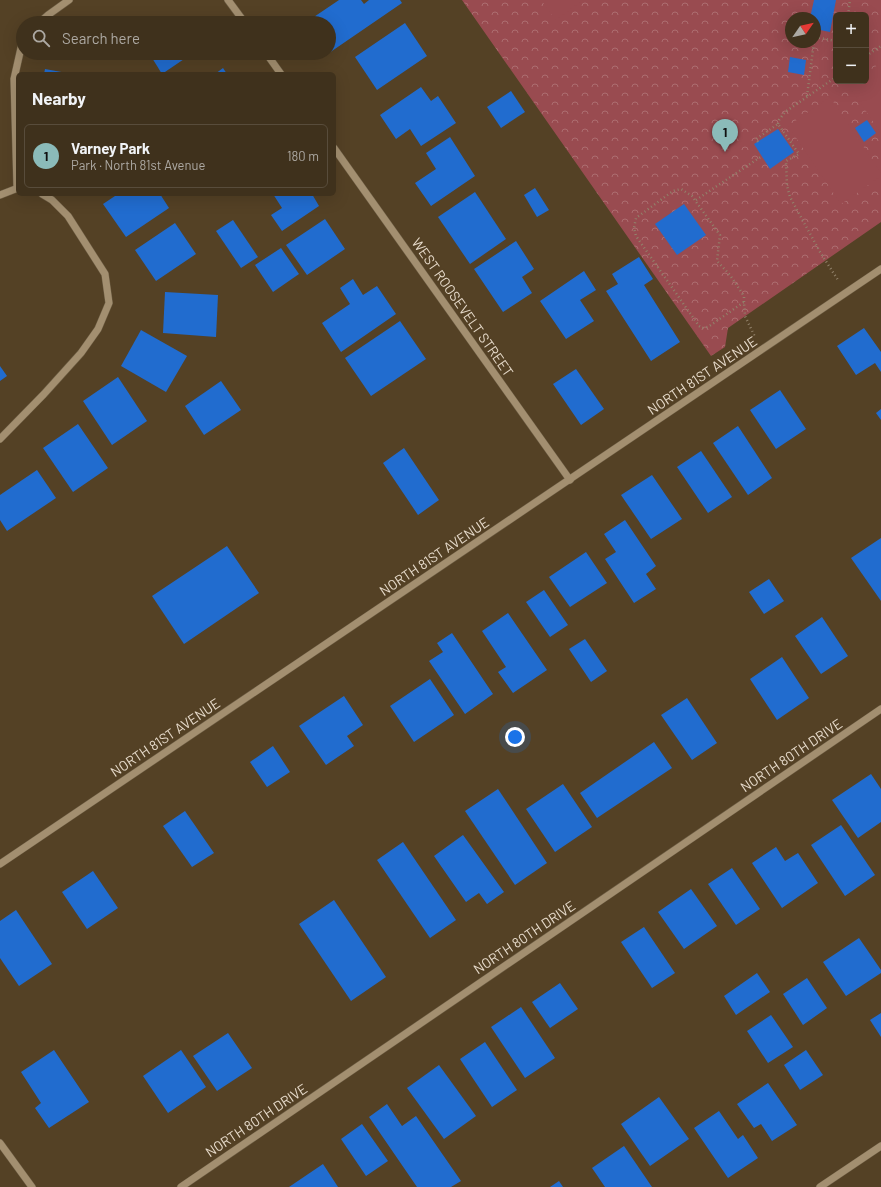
<!DOCTYPE html>
<html lang="en">
<head>
<meta charset="utf-8">
<style>
  :root { --surface:#3f311c; --page:#463925; --text:#f1f3f6; --muted:#ada9a3; --line:#584c3b; --accent:#8bbbb9 }
  body { margin:0; font-family:Barlow,sans-serif; background:var(--page); color:var(--text) }
  .controls { position:absolute; right:12px; top:12px; display:grid; overflow:hidden; border-radius:6px; box-shadow:0 4px 16px #0002 }
  .controls button { width:36px; height:36px; display:grid; place-items:center; padding:0; border:0; border-bottom:1px solid var(--line); background:var(--surface); color:var(--text); font:20px sans-serif }
  .compass { position:absolute; left:785px; top:12px; width:36px; height:36px; border-radius:50%; background:var(--surface); box-shadow:0 4px 16px #0002; rotate:56deg }
  .you { position:absolute; left:515px; top:737px; width:14px; height:14px; margin:-10px; border:3px solid #fff; border-radius:50%; background:#1a73e8; box-shadow:0 0 0 6px #1a73e833 }
  .badge { display:grid; place-items:center; width:26px; height:26px; border-radius:50%; background:var(--accent); color:#111; font-size:13px; font-weight:700 }
  .pin { position:absolute; translate:-50% -33px; filter:drop-shadow(0 1px 2px #0008) }
  .pin::after { content:''; position:absolute; top:21px; width:14px; height:12px; background:inherit; clip-path:polygon(0 0,100% 0,50% 100%) }
  .list { margin:0; padding:0; list-style:none }
  h2 { display:flex; justify-content:space-between; align-items:center; height:52px; margin:0; padding:0 16px; font-size:17px }
  h2 small { font-size:13px; font-weight:400; color:var(--muted) }
  .list li { display:grid; grid-template-columns:26px 1fr auto; gap:12px; align-items:center; box-sizing:border-box; height:64px; margin:0 8px 8px; padding:0 8px; border:1px solid var(--line); border-radius:6px }
  .list b { display:block; font-size:15px; white-space:nowrap }
  .list p { margin:0; font-size:13px; white-space:nowrap; color:var(--muted) }
  .list em { font-size:13px; font-style:normal; color:var(--muted) }
  .icon { flex:none; width:22px; height:22px; fill:none; stroke:currentColor; stroke-width:2; stroke-linecap:round; stroke-linejoin:round }
  .map { position:relative; flex:none; width:881px; height:1187px; overflow:hidden }
  .search { position:absolute; background:var(--surface); box-shadow:0 4px 16px #0002; left:16px; top:16px; width:320px; height:44px; display:flex; align-items:center; gap:10px; box-sizing:border-box; padding:0 14px; border-radius:22px; color:var(--muted); font-size:15px }
  .panel { position:absolute; background:var(--surface); box-shadow:0 4px 16px #0002; left:16px; top:72px; width:320px; height:124px; border-radius:6px }
  .map>svg:first-child { display:block }
</style>
</head>
<body>
<div class="map">
<svg width="881" height="1187" viewBox="0 0 881 1187">
  <defs>
    <pattern id="park-crowns" width="20" height="18" patternUnits="userSpaceOnUse"><rect width="20" height="18" fill="#994b50"/><path d="M2 6a3 3 0 1 1 6 0M12 15a3 3 0 1 1 6 0" fill="none" stroke="#ac6d70"/></pattern>
  </defs>
  <rect width="100%" height="100%" fill="#544125"/>
  <!-- park -->
  <path fill="url(#park-crowns)" fill-rule="evenodd" d="M462,0H881V222L728,328L725,347L711,356ZM836,15H866V81H836ZM791,18H815V42H791Z"/>
  <!-- pitch -->
  <g fill="#994b50">
    <polygon points="541,0 583,0 556,20"/>
    <polygon points="881,63 881,133 848,85 854,81 866,81 866,73"/>
    <polygon points="830,97 881,173 881,176 841,204 788,126"/>
  </g>
  <!-- building -->
  <g fill="#216ccf">
    <polygon points="339,0 361,0 364,4 369,0 400,0 402,3 329,53 329,23 305,23"/>
    <polygon points="814,0 836,0 830,32 815,29 815,18 810,18"/>
    <polygon points="405,23 427,56 377,90 355,57"/>
    <polygon points="149,53 193,53 162,74"/>
    <polygon points="790,57 806,60 804,75 788,72"/>
    <polygon points="223,68 227,74 215,74"/>
    <polygon points="45,69 67,73 67,74 44,74"/>
    <polygon points="421,87 431,101 438,96 456,123 421,146 410,129 396,139 380,115"/>
    <polygon points="511,91 525,112 501,128 487,107"/>
    <polygon points="867,120 876,133 864,142 855,128"/>
    <polygon points="778,129 794,152 770,169 754,144"/>
    <polygon points="450,137 475,176 431,206 415,183 436,169 426,153"/>
    <polygon points="535,188 549,210 537,217 524,195"/>
    <polygon points="475,192 506,239 470,264 438,217"/>
    <polygon points="118,194 160,194 169,208 126,237 103,204"/>
    <polygon points="273,194 312,194 319,206 282,231 271,215 282,208"/>
    <polygon points="684,204 706,235 677,255 655,224"/>
    <polygon points="325,219 345,249 307,275 286,245"/>
    <polygon points="233,220 258,257 241,268 216,231"/>
    <polygon points="175,223 196,254 156,281 135,250"/>
    <polygon points="516,241 534,269 522,277 532,293 503,312 474,269"/>
    <polygon points="281,248 299,274 273,292 255,265"/>
    <polygon points="639,257 653,279 644,285 680,342 651,361 606,291 618,284 612,274"/>
    <polygon points="584,271 596,290 580,300 594,321 566,339 540,301"/>
    <polygon points="353,279 363,295 377,286 396,314 341,352 322,323 350,304 340,288"/>
    <polygon points="165,292 218,295 216,337 163,333"/>
    <polygon points="400,321 426,359 371,396 345,358"/>
    <polygon points="864,328 881,352 881,372 875,363 856,375 837,346"/>
    <polygon points="141,330 187,356 166,392 121,366"/>
    <polygon points="0,366 7,376 0,381"/>
    <polygon points="576,369 604,409 581,425 553,384"/>
    <polygon points="118,377 147,421 112,445 83,401"/>
    <polygon points="221,381 241,410 204,435 185,406"/>
    <polygon points="780,390 806,429 776,449 750,410"/>
    <polygon points="881,409 881,420 876,413"/>
    <polygon points="78,424 108,468 73,492 43,448"/>
    <polygon points="738,426 772,478 748,495 713,443"/>
    <polygon points="404,448 439,500 418,515 383,463"/>
    <polygon points="701,451 732,497 708,513 677,467"/>
    <polygon points="37,470 56,498 7,531 0,520 0,495"/>
    <polygon points="652,475 682,519 651,539 621,495"/>
    <polygon points="625,520 656,566 646,574 656,589 634,603 605,559 616,552 604,534"/>
    <polygon points="881,538 881,601 851,558"/>
    <polygon points="227,546 259,593 184,644 152,596"/>
    <polygon points="586,552 607,583 570,607 549,577"/>
    <polygon points="769,579 784,601 764,614 749,592"/>
    <polygon points="544,590 568,625 550,637 526,602"/>
    <polygon points="508,613 547,670 513,693 498,672 506,667 482,631"/>
    <polygon points="822,617 848,656 821,674 795,636"/>
    <polygon points="452,633 493,694 465,714 429,661 443,652 437,643"/>
    <polygon points="585,639 607,671 591,682 569,649"/>
    <polygon points="782,657 809,698 777,720 750,679"/>
    <polygon points="430,679 454,715 414,742 390,706"/>
    <polygon points="344,696 363,725 347,736 354,746 326,765 299,726"/>
    <polygon points="687,698 717,743 692,760 661,715"/>
    <polygon points="654,742 672,768 597,818 580,793"/>
    <polygon points="273,746 290,772 267,787 250,762"/>
    <polygon points="871,774 881,789 881,822 858,838 832,800"/>
    <polygon points="563,784 592,827 555,852 526,809"/>
    <polygon points="498,789 547,863 515,885 465,811"/>
    <polygon points="185,811 214,853 192,867 163,826"/>
    <polygon points="841,825 875,875 845,896 811,845"/>
    <polygon points="463,835 504,892 487,904 479,893 466,902 434,856"/>
    <polygon points="403,842 456,920 430,938 377,860"/>
    <polygon points="776,847 785,861 798,853 818,883 782,908 752,863"/>
    <polygon points="732,868 760,909 736,925 708,884"/>
    <polygon points="93,871 118,908 87,929 62,892"/>
    <polygon points="691,889 717,926 684,949 658,912"/>
    <polygon points="334,900 386,977 351,1001 299,924"/>
    <polygon points="16,910 52,964 19,986 0,958 0,921"/>
    <polygon points="644,927 675,973 652,988 621,942"/>
    <polygon points="859,938 881,970 881,973 846,996 823,962"/>
    <polygon points="757,973 770,992 736,1015 724,996"/>
    <polygon points="807,978 827,1008 803,1025 783,994"/>
    <polygon points="560,983 578,1009 550,1028 532,1002"/>
    <polygon points="521,1007 555,1058 525,1078 491,1027"/>
    <polygon points="881,1013 881,1037 870,1020"/>
    <polygon points="771,1015 793,1047 768,1063 747,1031"/>
    <polygon points="228,1033 252,1068 217,1091 193,1056"/>
    <polygon points="485,1042 517,1090 492,1107 460,1059"/>
    <polygon points="54,1050 89,1102 49,1128 35,1108 41,1103 21,1072"/>
    <polygon points="181,1050 206,1087 168,1113 143,1076"/>
    <polygon points="806,1050 823,1075 800,1090 784,1065"/>
    <polygon points="439,1065 476,1116 444,1139 407,1088"/>
    <polygon points="768,1083 797,1125 772,1141 761,1124 754,1128 737,1104"/>
    <polygon points="659,1097 689,1139 650,1166 621,1124"/>
    <polygon points="387,1104 402,1126 416,1116 461,1181 451,1187 417,1187 369,1117"/>
    <polygon points="719,1111 738,1139 743,1135 758,1158 728,1178 694,1128"/>
    <polygon points="362,1124 388,1161 366,1176 341,1139"/>
    <polygon points="624,1146 652,1187 605,1187 592,1168"/>
    <polygon points="323,1164 338,1187 289,1187"/>
    <polygon points="559,1181 563,1187 550,1187"/>
  </g>
  <g fill="none" stroke-linecap="round" stroke-linejoin="round">
    <!-- minor casing -->
    <g stroke="#6d5d44" stroke-width="8">
      <g id="minor">
        <polyline points="228,0 245,23"/>
        <polyline points="39,23 48,15 69,0"/>
        <polyline points="266,53 281,74"/>
        <polyline points="334,148 570,480"/>
        <polyline points="17,188 14,79 23,39"/>
        <polyline points="0,195 18,188"/>
        <polyline points="0,439 44,394 81,353 98,329 109,303 105,274 68,216 52,200 42,194"/>
        <polyline points="0,864 881,269"/>
        <polyline points="0,1143 32,1187"/>
        <polyline points="181,1187 881,709"/>
        <polyline points="820,1187 881,1146"/>
      </g>
    </g>
    <!-- path -->
    <g stroke="#92826b" stroke-width="2.5" stroke-dasharray="1 3" stroke-linecap="butt">
      <polyline points="848,15 850,0"/>
      <polyline points="815,37 836,41"/>
      <polyline points="866,56 881,46"/>
      <polyline points="807,96 814,42"/>
      <polyline points="778,124 779,120 785,112 836,77"/>
      <polyline points="758,142 756,139 778,124 799,154 786,161 787,186 790,197 820,252 838,280"/>
      <polyline points="696,200 762,156"/>
      <polyline points="744,302 744,296 730,275 717,261 720,235 692,196 681,189 673,191 636,218 634,228 636,236 699,326 702,328 708,327 744,302 745,316 755,337"/>
    </g>
    <!-- minor -->
    <use href="#minor" stroke="#a38f70" stroke-width="7"/>
  </g>
  <g text-anchor="middle" dominant-baseline="central" stroke-width="3" stroke-linejoin="round" paint-order="stroke">
    <!-- street labels -->
    <g font-size="14" fill="#e7dbcb" stroke="#544125">
      <text transform="translate(463 307) rotate(55)">WEST ROOSEVELT STREET</text>
      <text transform="translate(702 375) rotate(-34)">NORTH 81ST AVENUE</text>
      <text transform="translate(434 556) rotate(-34)">NORTH 81ST AVENUE</text>
      <text transform="translate(165 737) rotate(-34)">NORTH 81ST AVENUE</text>
      <text transform="translate(791 755) rotate(-34)">NORTH 80TH DRIVE</text>
      <text transform="translate(524 937) rotate(-34)">NORTH 80TH DRIVE</text>
      <text transform="translate(256 1120) rotate(-34)">NORTH 80TH DRIVE</text>
    </g>
  </g>
</svg>
<div class="controls">
<button>+</button>
<button>−</button>
</div>
<svg class="compass" viewBox="-18 -18 36 36"><path d="M0-13l5 13h-10z" fill="#e53935"/><path d="M0 13l5-13h-10z" fill="#ada9a3"/></svg>
<div class="you"></div>
<div class="pin badge" style="left:725px;top:152px">1</div>
<div class="search"><svg class="icon" aria-label="search" viewBox="0 0 24 24"><circle cx="10" cy="10" r="6"/><path d="M15 15l6 6"/></svg>Search here</div>
<section class="panel">
<h2>Nearby<small></small></h2>
<ul class="list">
<li><span class="badge">1</span><div><b>Varney Park</b><p>Park · North 81st Avenue</p></div><em>180 m</em></li>
</ul>
</section>
</div>
</body>
</html>
